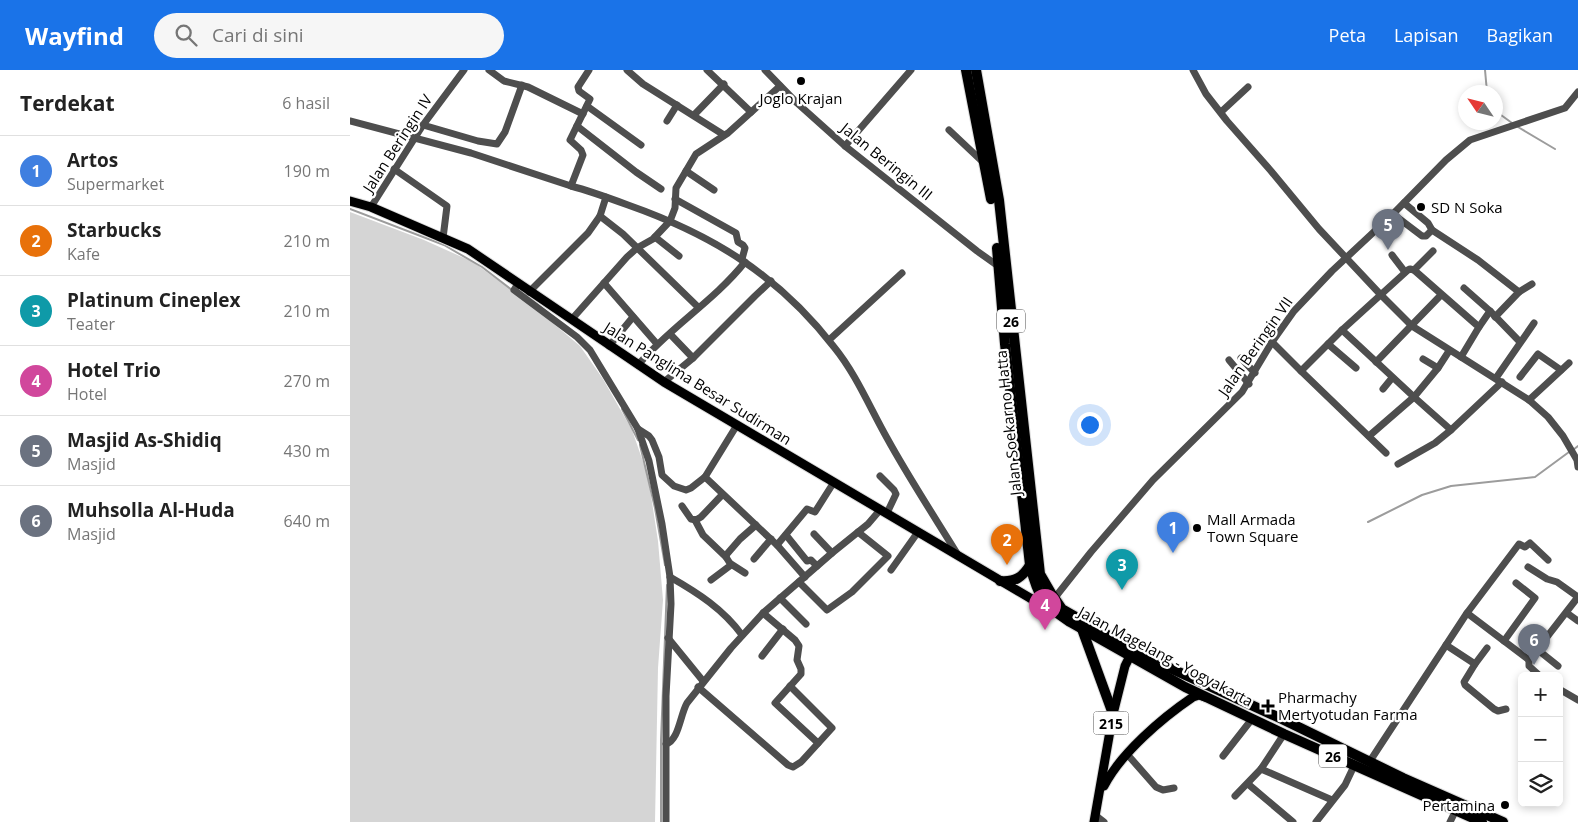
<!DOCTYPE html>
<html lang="id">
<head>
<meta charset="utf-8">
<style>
  :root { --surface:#fff; --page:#f6f6f6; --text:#222; --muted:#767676; --line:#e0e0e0; --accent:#1a73e8 }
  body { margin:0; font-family:"Open Sans",sans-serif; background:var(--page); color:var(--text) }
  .controls { position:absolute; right:15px; bottom:15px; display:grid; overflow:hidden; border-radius:8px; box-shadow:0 2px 8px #0003 }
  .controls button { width:45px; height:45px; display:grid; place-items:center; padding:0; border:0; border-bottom:1px solid var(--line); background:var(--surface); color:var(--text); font:25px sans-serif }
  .compass { position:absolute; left:1108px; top:15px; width:45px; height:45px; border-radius:50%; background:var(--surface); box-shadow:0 2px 8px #0003; rotate:305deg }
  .you { position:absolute; left:739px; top:354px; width:18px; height:18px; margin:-12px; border:4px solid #fff; border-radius:50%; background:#1a73e8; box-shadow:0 0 0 8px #1a73e833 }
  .badge { display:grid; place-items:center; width:32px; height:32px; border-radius:50%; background:var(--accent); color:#fff; font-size:16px; font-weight:700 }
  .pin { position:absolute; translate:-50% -41px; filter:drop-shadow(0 1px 2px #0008) }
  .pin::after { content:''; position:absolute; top:26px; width:18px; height:15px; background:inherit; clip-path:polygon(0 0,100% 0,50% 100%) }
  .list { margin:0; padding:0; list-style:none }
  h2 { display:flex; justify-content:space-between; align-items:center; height:65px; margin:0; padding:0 20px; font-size:21px }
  h2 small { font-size:16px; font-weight:400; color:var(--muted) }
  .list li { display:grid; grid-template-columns:32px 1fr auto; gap:15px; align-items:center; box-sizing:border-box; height:70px; padding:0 20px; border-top:1px solid var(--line) }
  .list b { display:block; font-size:19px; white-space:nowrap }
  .list p { margin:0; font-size:16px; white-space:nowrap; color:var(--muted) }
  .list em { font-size:16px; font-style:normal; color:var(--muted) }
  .icon { flex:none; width:28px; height:28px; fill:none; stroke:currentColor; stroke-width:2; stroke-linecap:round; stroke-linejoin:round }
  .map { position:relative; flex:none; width:1228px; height:752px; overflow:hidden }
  header { display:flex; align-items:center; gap:30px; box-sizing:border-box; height:70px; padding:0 25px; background:var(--accent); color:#fff }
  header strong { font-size:24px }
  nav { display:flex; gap:28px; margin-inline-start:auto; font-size:18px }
  .search { width:350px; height:45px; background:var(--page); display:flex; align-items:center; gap:12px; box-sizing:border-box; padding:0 18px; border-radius:28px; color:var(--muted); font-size:19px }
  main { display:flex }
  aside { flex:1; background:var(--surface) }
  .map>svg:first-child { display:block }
</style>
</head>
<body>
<header>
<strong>Wayfind</strong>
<div class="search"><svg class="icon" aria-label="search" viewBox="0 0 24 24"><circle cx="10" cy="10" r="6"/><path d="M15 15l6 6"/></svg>Cari di sini</div>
<nav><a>Peta</a><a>Lapisan</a><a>Bagikan</a></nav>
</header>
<main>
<aside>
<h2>Terdekat<small>6 hasil</small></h2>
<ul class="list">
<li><span class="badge" style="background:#3f7fe0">1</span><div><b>Artos</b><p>Supermarket</p></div><em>190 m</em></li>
<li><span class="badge" style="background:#e8710a">2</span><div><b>Starbucks</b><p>Kafe</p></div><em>210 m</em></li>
<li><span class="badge" style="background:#0f9aa8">3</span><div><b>Platinum Cineplex</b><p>Teater</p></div><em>210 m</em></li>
<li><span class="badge" style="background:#d1479c">4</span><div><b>Hotel Trio</b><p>Hotel</p></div><em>270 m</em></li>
<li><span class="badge" style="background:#6b7280">5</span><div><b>Masjid As-Shidiq</b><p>Masjid</p></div><em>430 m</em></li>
<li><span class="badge" style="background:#6b7280">6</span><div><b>Muhsolla Al-Huda</b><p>Masjid</p></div><em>640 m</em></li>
</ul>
</aside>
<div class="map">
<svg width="1228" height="752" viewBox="0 0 1228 752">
  <rect width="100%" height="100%" fill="#fff"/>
  <!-- green -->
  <polygon fill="#d5d5d5" points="0,142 74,170 123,192 178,232 230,276 253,309 282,360 298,406 308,471 313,530 308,598 305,752 0,752"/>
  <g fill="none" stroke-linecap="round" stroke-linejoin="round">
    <!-- stream -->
    <g stroke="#9c9c9c" stroke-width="2">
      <polyline points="1135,0 1137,22"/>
      <polyline points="1146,38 1151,45 1162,53"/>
      <polyline points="1168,57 1205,79"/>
      <polyline points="0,139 94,175 132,197 162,220"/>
      <polyline points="272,339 288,370"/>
      <polyline points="290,375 305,438 315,495"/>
      <polyline points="1223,380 1228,376"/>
      <polyline points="1018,452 1072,425 1101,416 1185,407 1219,382"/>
      <polyline points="311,752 311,670 317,515"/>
    </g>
    <!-- major casing -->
    <g stroke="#dbdbdb" stroke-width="11">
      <g id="major">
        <polyline points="0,131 21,137 118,179 314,312 702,541"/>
        <path d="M754,716C771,683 812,648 843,627L849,625L855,627"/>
        <polyline points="744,752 763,644 775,596 783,580"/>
      </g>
    </g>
    <!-- highway casing -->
    <g stroke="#dbdbdb" stroke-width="12">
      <g id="highway">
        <polyline points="616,0 641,129"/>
        <polyline points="626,0 649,130 690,504 701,523 712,539 798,588 932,649 1053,708 1153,752"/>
        <path d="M647,178L655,274L680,495C688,527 693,534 720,552L835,617L873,635L934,664L1132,752"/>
        <path d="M650,511C665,512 672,508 680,495"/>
        <polyline points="732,559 763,644"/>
      </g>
    </g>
    <!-- minor -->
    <g stroke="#4e4e4e" stroke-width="7">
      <polyline points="139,0 154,11 178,17 233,44"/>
      <polyline points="277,0 293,14 374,65"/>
      <polyline points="357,0 401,42"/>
      <polyline points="415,0 447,33 495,76 627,181 648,196"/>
      <polyline points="843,0 856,24 877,51 921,101 969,159 1030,224 1062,256 1179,330 1198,347 1213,366 1227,390 1228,397"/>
      <polyline points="237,36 291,75"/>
      <polyline points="871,42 898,17"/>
      <polyline points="344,45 374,14"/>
      <path d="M0,51L121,83L221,116C240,121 259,128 278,135C363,165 428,205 484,277C506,304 520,338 537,368C559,408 584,446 608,485"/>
      <polyline points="317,51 327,35"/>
      <polyline points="73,55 128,71 147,74 155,62 172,15"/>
      <polyline points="227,56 286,102 311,119"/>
      <polyline points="599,60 635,94"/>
      <polyline points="495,76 561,0"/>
      <polyline points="44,99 97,136 93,168"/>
      <polyline points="336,101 364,120"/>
      <polyline points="221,116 233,85 231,80 220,70 240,29 229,21 228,17 239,0"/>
      <polyline points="325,129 386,163 388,172 393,175 395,178 392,189"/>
      <polyline points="1054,133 1078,153 1082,160 1128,190 1169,222 1145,247"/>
      <polyline points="21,137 73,55 114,0"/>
      <polyline points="1043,144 1072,166 1076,166 1082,160"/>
      <polyline points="250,146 273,164 348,237"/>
      <polyline points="305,167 329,186"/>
      <polyline points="1042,185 1055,202"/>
      <polyline points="1064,200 1083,181"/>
      <polyline points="254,213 307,274"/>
      <polyline points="168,214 164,220 227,267 240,280 288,359 299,391 312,454 320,507 321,534 316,626 316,752"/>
      <polyline points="1114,218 1140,241 1170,272"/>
      <polyline points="179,222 238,163 250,146 256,127"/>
      <polyline points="1169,222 1182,214"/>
      <polyline points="222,249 277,187 287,178 303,169 320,151 325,138 326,118 346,84 378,63 430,16"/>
      <polyline points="1129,257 1140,241"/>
      <polyline points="479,270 552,203"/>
      <polyline points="922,272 951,301 992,260"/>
      <polyline points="978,274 1006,298"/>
      <polyline points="259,276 283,247"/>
      <polyline points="343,288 405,226 421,211"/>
      <polyline points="891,288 905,303"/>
      <polyline points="1073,289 1088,298 1099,281"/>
      <polyline points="879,290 899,314"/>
      <polyline points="1026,292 1091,225"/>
      <path d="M288,295C320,257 364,231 395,192"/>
      <polyline points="1088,298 1064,327 1101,360"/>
      <polyline points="951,301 1036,383"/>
      <polyline points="1170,307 1188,284 1211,300"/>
      <polyline points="1146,308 1184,253"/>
      <polyline points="314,312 343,288 320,264"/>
      <polyline points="1033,319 1042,308"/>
      <polyline points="1179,330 1219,293"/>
      <polyline points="288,359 299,366 302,370 309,387 312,405 324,416 336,420 341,418 355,407 387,355"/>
      <polyline points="1019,366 1064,327 992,260 1058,200 1060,199 1064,200 1129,257 1111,287"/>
      <polyline points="1048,394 1085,373 1101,360 1152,312"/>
      <polyline points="530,406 544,420 546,424 537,443"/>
      <polyline points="355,407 427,475 455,507"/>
      <polyline points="332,436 341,449 346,450 351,447 372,425"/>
      <polyline points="345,450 353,465 376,487"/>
      <polyline points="464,464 482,483"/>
      <polyline points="436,465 457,491 461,490 467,496"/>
      <polyline points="427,475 457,439 465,442 484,412"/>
      <polyline points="404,489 421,469"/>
      <polyline points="381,494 395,503"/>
      <polyline points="541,500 568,462"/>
      <path d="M320,507C348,523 373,539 392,565"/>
      <polyline points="361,510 381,495 376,487 377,484 390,469 406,455"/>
      <polyline points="449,512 477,540 502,522 538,486 508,462"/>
      <polyline points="430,528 456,554"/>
      <polyline points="703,530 741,482 803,410 892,322 922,272 944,241 982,201 1043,144 1096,90 1120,70 1215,38 1228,22"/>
      <polyline points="413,543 445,570 449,576 447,590 451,599 451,604 425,633 468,673"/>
      <polyline points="1117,543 1179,590 1228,527 1207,512 1197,509 1178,497"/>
      <polyline points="1217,543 1228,551"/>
      <polyline points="318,568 353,611"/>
      <polyline points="1154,571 1185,528 1166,513"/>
      <polyline points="1096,575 1125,594 1114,612 1115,615 1144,639 1148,641 1156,639"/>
      <polyline points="1188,580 1208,596"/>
      <polyline points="412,586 433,559"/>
      <polyline points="1179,590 1179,596 1190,606"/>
      <polyline points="1125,594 1137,578"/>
      <polyline points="348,617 438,695 443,697 451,692 482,658 440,616"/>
      <polyline points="1209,619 1228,630"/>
      <path d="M316,674C329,670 330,645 337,633L381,578L413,543L482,483L518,454L530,440"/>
      <polyline points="777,684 806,717 813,720 824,718"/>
      <polyline points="873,686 902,649"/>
      <polyline points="1020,691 1117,543 1169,474 1175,477 1180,473 1198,490"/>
      <polyline points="911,699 982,730"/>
      <polyline points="898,714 943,752"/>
      <polyline points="885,726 911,699 934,664"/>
      <polyline points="745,745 754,752"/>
      <polyline points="966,752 995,715 1004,696"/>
      <polyline points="1100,752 1106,740"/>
    </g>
    <!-- major -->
    <use href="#major" stroke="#000" stroke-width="9"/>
    <!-- highway -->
    <use href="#highway" stroke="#000" stroke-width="10"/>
  </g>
  <!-- markers -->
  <g fill="#000" stroke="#fff" stroke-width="2">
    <circle cx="451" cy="11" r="5"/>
    <circle cx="1071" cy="137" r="5"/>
    <circle cx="847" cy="458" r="5"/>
    <path d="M915.5 628.5h5v5h5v5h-5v5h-5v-5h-5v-5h5z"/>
    <circle cx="1155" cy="735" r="5"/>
  </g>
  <g text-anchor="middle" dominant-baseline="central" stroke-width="4.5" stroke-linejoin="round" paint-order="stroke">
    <!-- shield labels -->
    <g fill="#fff" stroke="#4c4c4c" stroke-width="1">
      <rect x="647" y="239.5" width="28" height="23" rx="4"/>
      <rect x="743.5" y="641.5" width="35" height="23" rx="4"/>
      <rect x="969" y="674.5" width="28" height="23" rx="4"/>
    </g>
    <g font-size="14" font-weight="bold" fill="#000">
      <text x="661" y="251">26</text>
      <text x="761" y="653">215</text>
      <text x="983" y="686">26</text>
    </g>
    <!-- poi labels -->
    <g font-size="15" fill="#000" stroke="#fff" text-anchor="start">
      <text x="451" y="28" text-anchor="middle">Joglo Krajan</text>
      <text x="1081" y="137">SD N Soka</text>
      <text x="857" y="449">Mall Armada<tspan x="857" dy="17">Town Square</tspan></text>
      <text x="928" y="627">Pharmachy<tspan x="928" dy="17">Mertyotudan Farma</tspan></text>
      <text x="1145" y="735" text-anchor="end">Pertamina</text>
    </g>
    <!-- street labels -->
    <g font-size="15" fill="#000" stroke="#fff">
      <text transform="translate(47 73) rotate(-57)">Jalan Beringin IV</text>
      <text transform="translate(537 91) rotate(39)">Jalan Beringin III</text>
      <text transform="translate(905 276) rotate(-55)">Jalan Beringin VII</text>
      <text transform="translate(348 313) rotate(32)">Jalan Panglima Besar Sudirman</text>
      <text transform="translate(658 353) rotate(-96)">Jalan Soekarno Hatta</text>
      <text transform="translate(816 586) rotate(28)">Jalan Magelang - Yogyakarta</text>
    </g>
  </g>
</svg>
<div class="controls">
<button>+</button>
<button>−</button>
<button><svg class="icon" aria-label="layers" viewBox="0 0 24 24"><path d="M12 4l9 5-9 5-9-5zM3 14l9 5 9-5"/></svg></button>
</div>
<svg class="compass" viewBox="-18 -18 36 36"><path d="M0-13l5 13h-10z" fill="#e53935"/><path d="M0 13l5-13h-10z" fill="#767676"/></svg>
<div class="you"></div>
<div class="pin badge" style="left:823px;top:483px;background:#3f7fe0">1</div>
<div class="pin badge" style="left:657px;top:495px;background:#e8710a">2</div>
<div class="pin badge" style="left:772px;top:520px;background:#0f9aa8">3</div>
<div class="pin badge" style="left:695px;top:560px;background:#d1479c">4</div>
<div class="pin badge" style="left:1038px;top:180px;background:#6b7280">5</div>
<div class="pin badge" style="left:1184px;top:595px;background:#6b7280">6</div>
</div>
</main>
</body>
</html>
